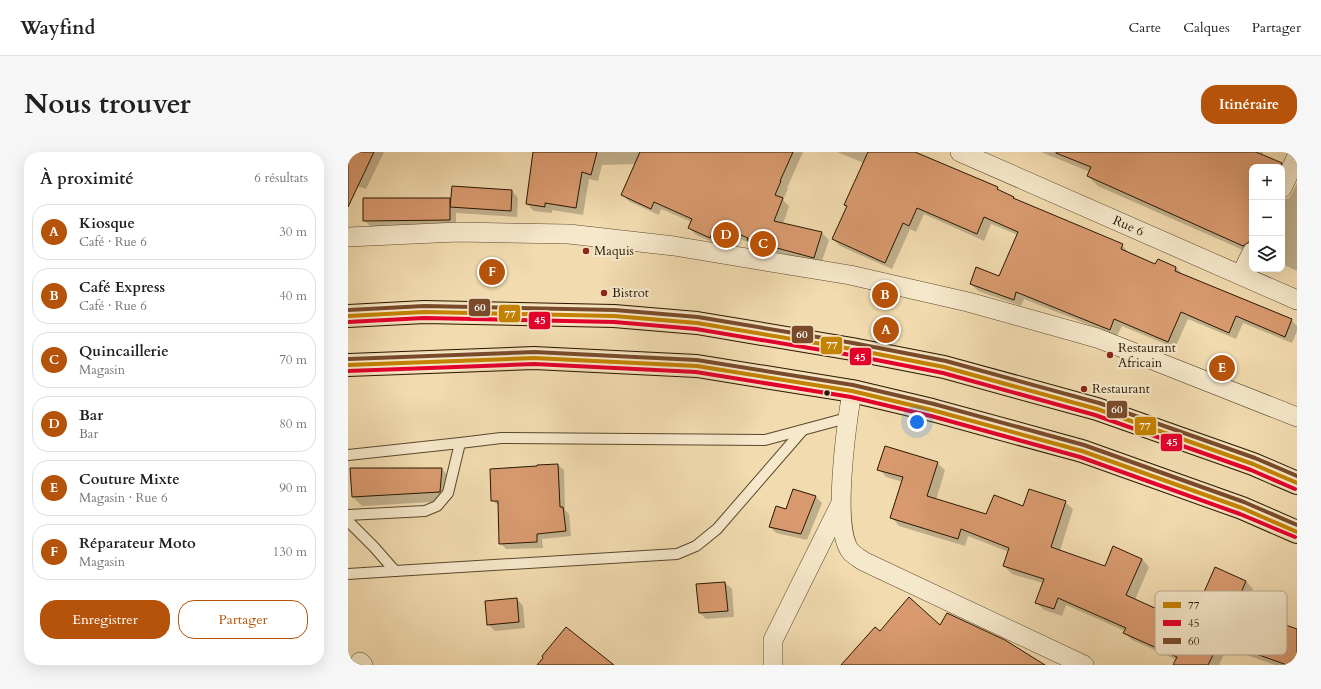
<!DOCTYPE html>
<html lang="fr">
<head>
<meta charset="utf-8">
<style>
  :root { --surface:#fff; --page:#f6f6f6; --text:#202124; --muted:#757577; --line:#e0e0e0; --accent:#b45309 }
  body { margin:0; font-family:Cardo,serif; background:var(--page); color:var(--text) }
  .controls { position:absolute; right:12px; top:12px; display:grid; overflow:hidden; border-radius:8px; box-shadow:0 4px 16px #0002 }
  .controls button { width:36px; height:36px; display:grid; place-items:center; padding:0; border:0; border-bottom:1px solid var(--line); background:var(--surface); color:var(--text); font:20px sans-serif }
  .you { position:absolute; left:569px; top:270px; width:14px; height:14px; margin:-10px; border:3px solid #fff; border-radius:50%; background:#1a73e8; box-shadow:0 0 0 6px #1a73e833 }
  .badge { display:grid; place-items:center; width:26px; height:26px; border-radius:50%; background:var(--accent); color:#fff; font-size:13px; font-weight:700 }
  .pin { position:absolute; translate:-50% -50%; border:2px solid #fff; box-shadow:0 1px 4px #0006 }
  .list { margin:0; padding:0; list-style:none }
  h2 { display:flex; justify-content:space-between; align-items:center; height:52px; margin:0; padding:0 16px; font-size:17px }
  h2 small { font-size:13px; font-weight:400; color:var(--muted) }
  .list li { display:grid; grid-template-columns:26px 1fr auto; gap:12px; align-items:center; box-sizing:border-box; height:56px; margin:0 8px 8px; padding:0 8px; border:1px solid var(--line); border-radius:16px }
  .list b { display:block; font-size:15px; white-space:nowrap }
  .list p { margin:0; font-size:13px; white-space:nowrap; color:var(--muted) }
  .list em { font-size:13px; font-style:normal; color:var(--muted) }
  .actions { display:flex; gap:8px; padding:12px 16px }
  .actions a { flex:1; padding:9px 0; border:1px solid var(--accent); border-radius:16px; text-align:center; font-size:14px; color:var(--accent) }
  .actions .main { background:var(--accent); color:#fff }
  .icon { flex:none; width:22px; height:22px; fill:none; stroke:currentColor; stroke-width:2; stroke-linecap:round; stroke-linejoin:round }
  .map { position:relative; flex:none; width:949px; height:513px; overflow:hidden; border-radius:16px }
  header { display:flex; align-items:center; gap:24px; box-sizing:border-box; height:56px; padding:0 20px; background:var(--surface); border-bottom:1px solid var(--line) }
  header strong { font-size:19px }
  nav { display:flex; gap:22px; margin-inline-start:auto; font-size:14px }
  .intro { display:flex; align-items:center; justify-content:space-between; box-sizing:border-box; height:96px; padding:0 24px }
  h1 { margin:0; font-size:28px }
  .button { padding:10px 18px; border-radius:16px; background:var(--accent); color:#fff; font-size:14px; font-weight:700 }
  main { display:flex; gap:24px; padding:0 24px }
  aside { flex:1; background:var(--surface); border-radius:16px; box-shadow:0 4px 16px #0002 }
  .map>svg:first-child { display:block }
</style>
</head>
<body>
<header>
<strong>Wayfind</strong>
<nav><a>Carte</a><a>Calques</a><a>Partager</a></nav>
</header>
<div class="intro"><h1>Nous trouver</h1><a class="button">Itinéraire</a></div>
<main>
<aside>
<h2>À proximité<small>6 résultats</small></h2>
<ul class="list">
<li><span class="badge">A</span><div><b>Kiosque</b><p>Café · Rue 6</p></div><em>30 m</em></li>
<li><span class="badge">B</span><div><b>Café Express</b><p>Café · Rue 6</p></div><em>40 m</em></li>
<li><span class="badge">C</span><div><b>Quincaillerie</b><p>Magasin</p></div><em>70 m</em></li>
<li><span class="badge">D</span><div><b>Bar</b><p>Bar</p></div><em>80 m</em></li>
<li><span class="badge">E</span><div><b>Couture Mixte</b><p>Magasin · Rue 6</p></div><em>90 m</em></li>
<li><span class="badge">F</span><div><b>Réparateur Moto</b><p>Magasin</p></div><em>130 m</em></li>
</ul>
<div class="actions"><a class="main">Enregistrer</a><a>Partager</a></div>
</aside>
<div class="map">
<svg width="949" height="513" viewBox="0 0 949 513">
  <rect width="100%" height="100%" fill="#f1dbaf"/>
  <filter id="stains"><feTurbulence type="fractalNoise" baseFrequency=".005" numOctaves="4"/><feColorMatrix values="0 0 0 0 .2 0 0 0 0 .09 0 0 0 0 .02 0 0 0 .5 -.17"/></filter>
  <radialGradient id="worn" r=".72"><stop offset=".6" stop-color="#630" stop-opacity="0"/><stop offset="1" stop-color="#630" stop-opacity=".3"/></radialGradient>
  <!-- shadow -->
  <g fill="#0003">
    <polygon points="0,0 36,0 18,37 0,31"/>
    <polygon points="186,0 455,0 439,36 440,37 435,48 441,54 435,72 474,81 481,88 473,112 408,95 404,92 375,79 369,92 348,83 341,76 344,70 313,57 311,63 282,50 274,43 288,12 254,13 250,29 241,27 235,63 204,58 204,61 186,59 179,52"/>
    <polygon points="489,0 566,0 649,36 653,40 665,46 668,49 774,93 781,101 808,113 828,115 835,123 943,168 949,174 949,179 944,191 895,171 888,187 840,167 827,196 774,174 769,184 676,147 673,154 630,139 623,132 652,125 670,83 643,72 636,89 576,62 568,80 562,77 544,117 492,94 485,87 499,55 497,53 516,11"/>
    <polygon points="693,0 915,0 914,4 933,12 943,22 934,15 904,15 904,102 750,34 740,24 742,20"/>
    <polygon points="949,32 949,119 934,112 934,48 941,46"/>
    <polygon points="164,39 170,46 169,65 109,61 108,60 108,74 23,75 16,68 101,47 103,49"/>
    <polygon points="589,311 597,318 588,348 639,364 675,356 717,350 725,357 712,399 757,416 794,407 801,415 787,448 842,473 898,429 905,437 896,459 949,478 949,513 927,513 879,496 871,513 829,513 829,508 784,488 777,481 777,479 718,453 714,464 696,458 688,450 695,431 664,422 656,414 661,400 620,384 617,394 551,374 544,366 555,330 538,325 531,317"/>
    <polygon points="210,313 216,318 217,358 221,362 223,384 194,387 195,396 158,397 152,391 151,354 144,348"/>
    <polygon points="94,317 103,327 101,349 14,354 5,345"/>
    <polygon points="468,345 474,351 459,388 428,381 422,375 439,358"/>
    <polygon points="377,431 384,437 386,465 358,467 352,461"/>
    <polygon points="169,447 175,454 177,476 147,479 140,472"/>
  </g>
  <!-- building -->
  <g fill="#d99a6f" stroke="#281700">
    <polygon points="0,0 26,0 0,55"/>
    <polygon points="185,0 249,0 243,23 234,20 228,56 197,51 197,55 178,52"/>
    <polygon points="292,0 445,0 432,29 433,29 427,43 435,46 426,69 474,80 466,106 399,88 400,86 368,73 362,86 340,76 344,67 306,50 303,57 273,43"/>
    <polygon points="520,0 567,0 650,35 649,37 666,45 665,46 775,92 773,97 807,112 810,107 828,115 827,119 944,167 937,185 888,164 881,181 833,160 820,190 766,167 762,178 668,140 666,148 622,132 628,115 651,124 670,80 636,65 629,82 569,56 561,74 555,71 537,111 484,87 499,54 496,53"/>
    <polygon points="708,0 908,0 934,11 932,15 904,15 904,88 895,94 739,24 743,15 708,1"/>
    <polygon points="104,34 164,38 163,59 102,55"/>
    <polygon points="15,46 102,46 102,68 15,69"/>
    <polygon points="537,294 590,310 579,344 638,362 646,343 675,354 681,337 718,349 703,395 757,414 765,394 794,407 778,443 842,472 867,415 898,429 887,455 949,477 949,513 939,513 872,489 860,513 825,513 829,505 775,481 778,476 710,446 706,457 687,451 696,427 655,414 661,396 613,377 610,387 542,366 555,325 529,318"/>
    <polygon points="210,312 212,355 215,355 218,379 189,382 189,390 151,392 150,349 143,349 142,317 189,314 189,313"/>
    <polygon points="2,316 94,316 92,340 4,345"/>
    <polygon points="445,337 468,344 453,382 421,375 428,354 438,357"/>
    <polygon points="377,430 380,459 351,461 348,432"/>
    <polygon points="561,445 592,473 599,461 657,488 697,513 493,513 527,475 532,479"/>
    <polygon points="169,446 171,470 139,473 137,449"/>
    <polygon points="218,475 266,513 189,513 195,506 194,504"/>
  </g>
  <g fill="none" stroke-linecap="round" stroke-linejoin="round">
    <!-- lane casing -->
    <g stroke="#5a482c" stroke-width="12">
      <g id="lane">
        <polyline points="0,303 112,291"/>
        <polyline points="0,363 77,359 89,354 100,341 112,291 153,286 417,288 499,266"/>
        <polyline points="0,369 26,395 47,419 329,402 348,394 369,377 454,279"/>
        <polyline points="0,422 47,419"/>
      </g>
    </g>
    <!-- street casing -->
    <g stroke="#5a482c" stroke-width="20">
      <g id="street">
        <path id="s1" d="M612,0L949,148"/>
        <polyline points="934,36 949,4"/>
        <polyline points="0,85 110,80 221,82 326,94 502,123 620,150 749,186 949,265"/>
        <polyline points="893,123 904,100"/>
        <path d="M504,239C499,270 483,377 503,400C506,403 511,406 515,409L736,513"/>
        <polyline points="12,510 15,513"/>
        <polyline points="425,513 425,488 492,353"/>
      </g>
    </g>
    <!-- primary casing -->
    <g stroke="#281700" stroke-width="24">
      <g id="primary">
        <polyline points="0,164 76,160 266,164 349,171 504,197 596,215 749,257 905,312 949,331"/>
        <polyline points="0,213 186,206 349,214 504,239 584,258 734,299 894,356 949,380"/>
      </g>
    </g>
    <!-- lane -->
    <use href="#lane" stroke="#f6e8cb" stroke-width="10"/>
    <!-- street -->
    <use href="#street" stroke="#f6e8cb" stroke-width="19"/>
    <!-- primary -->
    <use href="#primary" stroke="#f1dbaf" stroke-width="22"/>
    <!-- bus-1 casing -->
    <g stroke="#f6e8cb" stroke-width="7">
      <g id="bus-1">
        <polyline points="0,164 76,160 266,164 349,171 504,197 596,215 749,257 905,312 949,331"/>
        <polyline points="0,213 186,206 349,214 504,239 584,258 734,299 894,356 949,380"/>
      </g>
    </g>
    <!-- bus-2 casing -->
    <g stroke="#f6e8cb" stroke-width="7">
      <g id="bus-2">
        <polyline points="0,170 76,166 266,170 348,177 503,203 595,221 747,263 903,318 947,337"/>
        <polyline points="0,219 186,212 348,220 503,245 583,264 732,305 892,362 947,385"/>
      </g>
    </g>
    <!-- bus-3 casing -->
    <g stroke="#f6e8cb" stroke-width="7">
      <g id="bus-3">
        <polyline points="0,158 76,154 267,158 350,165 505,191 598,209 751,251 907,306 949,324"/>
        <polyline points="0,207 186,200 349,208 505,233 586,252 736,293 896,350 949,373"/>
      </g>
    </g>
    <!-- bus-1 -->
    <use href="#bus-1" stroke="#c38200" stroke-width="4"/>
    <!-- bus-2 -->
    <use href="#bus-2" stroke="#e4002b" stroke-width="4"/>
    <!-- bus-3 -->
    <use href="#bus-3" stroke="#7a4b2a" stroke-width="4"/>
  </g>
  <!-- markers -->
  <g fill="#8f2418" stroke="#f6e8cb" stroke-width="1.5">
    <circle cx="238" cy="99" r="4"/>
    <circle cx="256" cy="141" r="4"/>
    <circle cx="762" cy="203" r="4"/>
    <circle cx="736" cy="237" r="4"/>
  </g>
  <circle fill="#281700" stroke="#f6e8cb" stroke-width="1.5" cx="479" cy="241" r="3.5"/>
  <g text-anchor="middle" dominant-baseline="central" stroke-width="4" stroke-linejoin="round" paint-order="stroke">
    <!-- street labels -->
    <g font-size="13" fill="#281700" stroke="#f6e8cb">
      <text stroke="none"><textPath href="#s1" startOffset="184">Rue 6</textPath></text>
    </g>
    <!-- poi labels -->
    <g font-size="13" fill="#281700" stroke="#f6e8cb" text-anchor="start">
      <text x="246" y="99">Maquis</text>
      <text x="264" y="141">Bistrot</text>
      <text x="770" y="196">Restaurant<tspan x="770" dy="15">Africain</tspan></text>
      <text x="744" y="237">Restaurant</text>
    </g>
  </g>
  <!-- legend -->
  <rect x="807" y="439" width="132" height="64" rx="6" fill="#f6e8cb" stroke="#b8a98e" stroke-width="1"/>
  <rect x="815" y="450" width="18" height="6" fill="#c38200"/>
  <rect x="815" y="468" width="18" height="6" fill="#e4002b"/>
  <rect x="815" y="486" width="18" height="6" fill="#7a4b2a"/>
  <g font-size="11" fill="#281700">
    <text x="840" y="457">77</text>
    <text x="840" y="475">45</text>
    <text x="840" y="493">60</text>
  </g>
  <g stroke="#f6e8cb" stroke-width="1.5">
    <rect x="120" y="146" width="23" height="19" rx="4" fill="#7a4b2a"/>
    <rect x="150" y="152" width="23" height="19" rx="4" fill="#c38200"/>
    <rect x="180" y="159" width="23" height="19" rx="4" fill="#e4002b"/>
    <rect x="443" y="173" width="23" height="19" rx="4" fill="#7a4b2a"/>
    <rect x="472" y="184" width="23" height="19" rx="4" fill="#c38200"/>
    <rect x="501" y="195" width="23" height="19" rx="4" fill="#e4002b"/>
    <rect x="758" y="248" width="22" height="19" rx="4" fill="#7a4b2a"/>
    <rect x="786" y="264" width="23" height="20" rx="4" fill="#c38200"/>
    <rect x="812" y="281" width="23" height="19" rx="4" fill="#e4002b"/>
  </g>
  <g font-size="11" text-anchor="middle" font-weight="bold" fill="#fff">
    <text x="132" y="159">60</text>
    <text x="162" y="166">77</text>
    <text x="192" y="172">45</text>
    <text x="454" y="186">60</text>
    <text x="484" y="197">77</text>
    <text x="512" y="209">45</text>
    <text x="769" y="261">60</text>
    <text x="797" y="278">77</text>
    <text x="824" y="294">45</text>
  </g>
  <rect width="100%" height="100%" filter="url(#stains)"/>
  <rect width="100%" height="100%" fill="url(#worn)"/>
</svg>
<div class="controls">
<button>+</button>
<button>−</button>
<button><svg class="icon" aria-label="layers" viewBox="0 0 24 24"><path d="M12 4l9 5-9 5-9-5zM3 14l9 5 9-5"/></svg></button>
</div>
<div class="you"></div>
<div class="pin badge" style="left:538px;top:178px">A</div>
<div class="pin badge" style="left:537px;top:143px">B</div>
<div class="pin badge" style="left:415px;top:92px">C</div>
<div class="pin badge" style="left:378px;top:83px">D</div>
<div class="pin badge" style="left:874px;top:216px">E</div>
<div class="pin badge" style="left:144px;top:120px">F</div>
</div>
</main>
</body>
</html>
